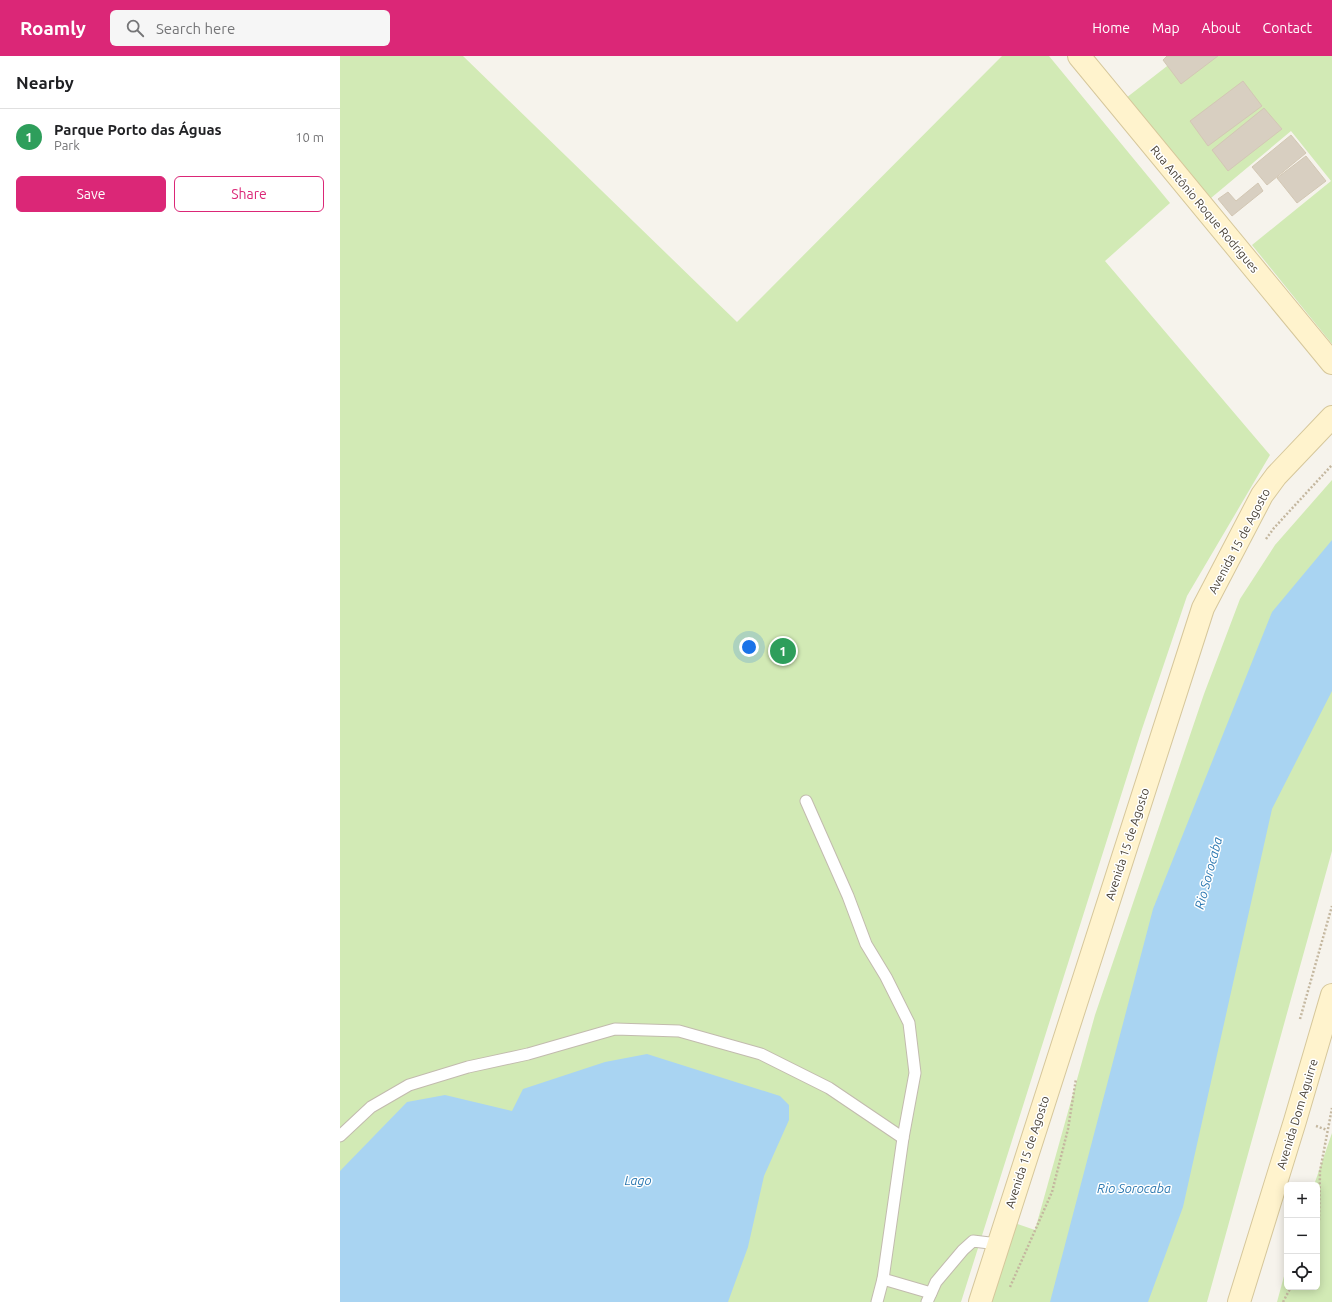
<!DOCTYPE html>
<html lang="en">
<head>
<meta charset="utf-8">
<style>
  :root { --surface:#fff; --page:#f6f6f6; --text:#202124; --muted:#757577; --line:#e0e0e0; --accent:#db2777 }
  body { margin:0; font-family:Ubuntu,sans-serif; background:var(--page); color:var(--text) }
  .controls { position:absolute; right:12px; bottom:12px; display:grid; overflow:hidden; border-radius:6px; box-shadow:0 2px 10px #0003 }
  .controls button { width:36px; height:36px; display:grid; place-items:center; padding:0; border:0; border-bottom:1px solid var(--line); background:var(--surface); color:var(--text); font:20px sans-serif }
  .you { position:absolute; left:409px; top:591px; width:14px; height:14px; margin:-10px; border:3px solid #fff; border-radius:50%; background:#1a73e8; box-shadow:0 0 0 6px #1a73e833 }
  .badge { display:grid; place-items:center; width:26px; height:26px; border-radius:50%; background:var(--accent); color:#fff; font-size:13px; font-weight:700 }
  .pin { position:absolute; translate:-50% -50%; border:2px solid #fff; box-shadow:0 1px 4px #0006 }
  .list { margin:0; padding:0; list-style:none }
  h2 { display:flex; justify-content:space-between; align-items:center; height:52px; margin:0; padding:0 16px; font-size:17px }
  h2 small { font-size:13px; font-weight:400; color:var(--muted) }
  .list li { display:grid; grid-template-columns:26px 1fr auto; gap:12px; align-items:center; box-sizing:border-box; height:56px; padding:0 16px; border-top:1px solid var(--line) }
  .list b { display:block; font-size:15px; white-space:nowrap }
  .list p { margin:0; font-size:13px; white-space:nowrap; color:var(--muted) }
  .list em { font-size:13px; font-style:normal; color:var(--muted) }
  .actions { display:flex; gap:8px; padding:12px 16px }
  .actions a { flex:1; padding:9px 0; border:1px solid var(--accent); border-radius:6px; text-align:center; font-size:14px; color:var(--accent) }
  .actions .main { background:var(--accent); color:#fff }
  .icon { flex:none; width:22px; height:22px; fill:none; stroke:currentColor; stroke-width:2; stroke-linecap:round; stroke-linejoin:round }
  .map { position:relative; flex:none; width:992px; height:1246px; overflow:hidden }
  header { display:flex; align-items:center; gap:24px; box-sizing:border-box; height:56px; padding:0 20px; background:var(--accent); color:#fff }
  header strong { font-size:19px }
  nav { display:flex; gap:22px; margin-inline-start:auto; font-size:14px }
  .search { width:280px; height:36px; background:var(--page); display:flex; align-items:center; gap:10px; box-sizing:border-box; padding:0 14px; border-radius:6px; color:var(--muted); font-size:15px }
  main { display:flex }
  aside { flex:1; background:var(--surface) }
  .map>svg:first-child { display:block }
</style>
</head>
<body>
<header>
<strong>Roamly</strong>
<div class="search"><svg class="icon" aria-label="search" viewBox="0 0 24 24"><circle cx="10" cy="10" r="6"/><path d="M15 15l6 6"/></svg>Search here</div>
<nav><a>Home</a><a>Map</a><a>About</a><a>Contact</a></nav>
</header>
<main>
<aside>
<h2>Nearby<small></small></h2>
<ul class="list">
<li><span class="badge" style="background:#2e9e5b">1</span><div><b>Parque Porto das Águas</b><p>Park</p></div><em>10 m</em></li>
</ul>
<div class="actions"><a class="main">Save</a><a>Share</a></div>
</aside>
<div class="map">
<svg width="992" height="1246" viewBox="0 0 992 1246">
  <rect width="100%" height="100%" fill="#f6f3ec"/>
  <!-- green -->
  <g fill="#d2eab5">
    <polygon points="0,0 123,0 397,266 662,0 709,0 830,147 765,205 930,399 847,540 802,673 621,1246 0,1246"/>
    <polygon points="840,0 992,0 992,288 912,189 991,125 951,75 871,142 786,42"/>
    <polygon points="992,424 992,795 867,1246 647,1246 672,1166 695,1174 755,959 864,638 900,543 935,489"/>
    <polygon points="992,1077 992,1246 937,1246 947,1209 947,1231 977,1231 977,1129 974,1129"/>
  </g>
  <!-- water -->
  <g fill="#a9d4f2">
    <polygon points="992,484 992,635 932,753 843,1151 808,1246 710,1246 813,853 932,556"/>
    <polygon points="307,998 440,1040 449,1049 449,1064 424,1120 408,1191 388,1246 0,1246 0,1115 67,1046 105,1039 172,1055 183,1033 265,1006"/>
  </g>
  <!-- building -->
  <g fill="#d8cfc1" stroke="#d3c7b4">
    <polygon points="827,0 878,0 841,28 823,4"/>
    <polygon points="903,25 922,50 868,90 850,65"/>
    <polygon points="924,52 942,73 888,115 872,94"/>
    <polygon points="951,79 966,97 927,129 912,111"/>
    <polygon points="966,100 986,125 957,147 937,122"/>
    <polygon points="918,127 923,135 892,160 878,143 888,136 896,145"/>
  </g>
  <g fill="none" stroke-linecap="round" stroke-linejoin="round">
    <!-- lane casing -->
    <g stroke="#c2bbae" stroke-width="13">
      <g id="lane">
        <polyline points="466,745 508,840 526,888 546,921 569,967 575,1017 563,1082 543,1223 537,1246"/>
        <polyline points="0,1080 31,1051 69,1029 128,1011 188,998 275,973 339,975 421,998 489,1032 563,1082"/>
        <polyline points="543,1223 591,1237"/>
        <polyline points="587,1246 596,1226 623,1194 633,1185 658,1188"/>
      </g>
    </g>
    <!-- secondary casing -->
    <g stroke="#d6c79b" stroke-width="24">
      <g id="secondary">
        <polyline points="739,0 992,307"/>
        <polyline points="640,1246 863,552 922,439 936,420 992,361"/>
        <polyline points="899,1246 955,1065 992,939"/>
      </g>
    </g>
    <!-- path -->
    <g stroke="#c4b79f" stroke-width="2.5" stroke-dasharray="2 2" stroke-linecap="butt">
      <polyline points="926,483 934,472 992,409"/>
      <polyline points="960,963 992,850"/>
      <polyline points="976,1070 987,1074"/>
      <polyline points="977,1172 979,1166 980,1115 992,1052"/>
      <polyline points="670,1231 712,1136 728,1073 736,1023"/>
      <polyline points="943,1246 951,1231"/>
    </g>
    <!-- lane -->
    <use href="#lane" stroke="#fff" stroke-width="11"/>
    <!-- secondary -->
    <use href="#secondary" stroke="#fff3cd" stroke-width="22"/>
  </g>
  <g text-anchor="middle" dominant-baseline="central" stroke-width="3" stroke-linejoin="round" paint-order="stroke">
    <!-- street labels -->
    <g font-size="12" fill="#4b4439" stroke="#fff">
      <text transform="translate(865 153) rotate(50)">Rua Antônio Roque Rodrigues</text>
      <text transform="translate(899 485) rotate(-62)">Avenida 15 de Agosto</text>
      <text transform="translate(787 788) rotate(-72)">Avenida 15 de Agosto</text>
      <text transform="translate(957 1058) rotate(-73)">Avenida Dom Aguirre</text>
      <text transform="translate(687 1096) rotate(-72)">Avenida 15 de Agosto</text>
    </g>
    <!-- water labels -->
    <g font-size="13" font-style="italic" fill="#2e7ab2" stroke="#fff">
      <text transform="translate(868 817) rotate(-75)">Rio Sorocaba</text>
      <text x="298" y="1124">Lago</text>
      <text x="794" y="1132">Rio Sorocaba</text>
    </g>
  </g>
</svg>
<div class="controls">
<button>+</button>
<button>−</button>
<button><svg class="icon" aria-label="locate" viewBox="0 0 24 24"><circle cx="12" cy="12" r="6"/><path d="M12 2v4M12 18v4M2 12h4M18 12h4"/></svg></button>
</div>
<div class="you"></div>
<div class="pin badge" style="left:443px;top:595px;background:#2e9e5b">1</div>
</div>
</main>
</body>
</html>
